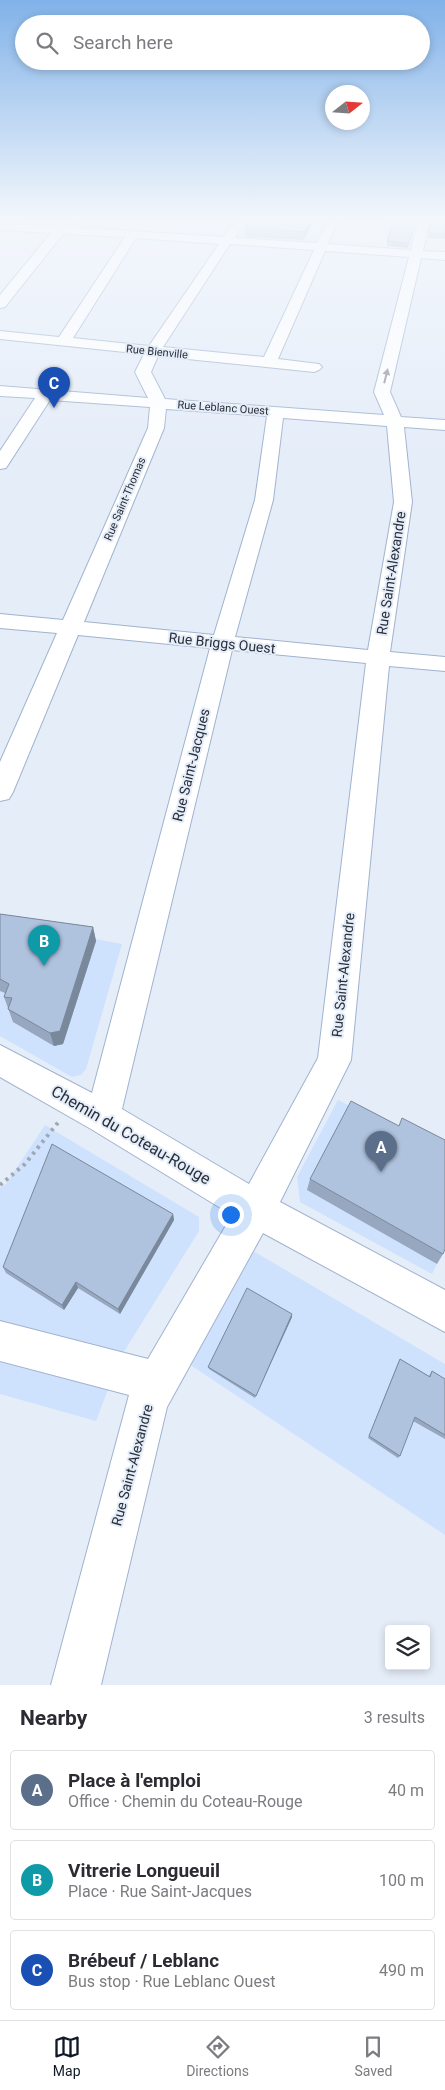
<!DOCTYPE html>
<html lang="en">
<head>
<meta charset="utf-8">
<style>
  :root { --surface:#fff; --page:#f7f7f7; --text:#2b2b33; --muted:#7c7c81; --line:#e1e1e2; --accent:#111827 }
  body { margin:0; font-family:Roboto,sans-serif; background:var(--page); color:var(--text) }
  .controls { position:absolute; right:15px; bottom:15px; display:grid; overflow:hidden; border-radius:5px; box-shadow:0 2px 8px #0003 }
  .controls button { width:45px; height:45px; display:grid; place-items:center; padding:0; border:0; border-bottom:1px solid var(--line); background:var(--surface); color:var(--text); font:25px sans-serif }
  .compass { position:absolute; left:325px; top:85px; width:45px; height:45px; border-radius:50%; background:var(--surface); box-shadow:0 2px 8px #0003; rotate:73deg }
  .you { position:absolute; left:230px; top:1214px; width:18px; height:18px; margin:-12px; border:4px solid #fff; border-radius:50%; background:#1a73e8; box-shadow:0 0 0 8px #1a73e833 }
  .badge { display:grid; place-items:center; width:32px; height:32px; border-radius:50%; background:var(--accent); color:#fff; font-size:16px; font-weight:700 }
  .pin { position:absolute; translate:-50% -41px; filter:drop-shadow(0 1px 2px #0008) }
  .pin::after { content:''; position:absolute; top:26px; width:18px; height:15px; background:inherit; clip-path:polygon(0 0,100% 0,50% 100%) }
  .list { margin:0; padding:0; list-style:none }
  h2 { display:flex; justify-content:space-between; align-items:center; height:65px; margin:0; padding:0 20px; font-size:21px }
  h2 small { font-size:16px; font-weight:400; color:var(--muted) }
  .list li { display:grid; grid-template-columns:32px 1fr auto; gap:15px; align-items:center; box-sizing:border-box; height:80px; margin:0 10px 10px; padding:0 10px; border:1px solid var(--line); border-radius:5px }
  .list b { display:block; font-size:19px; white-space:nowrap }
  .list p { margin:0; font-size:16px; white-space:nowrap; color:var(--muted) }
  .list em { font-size:16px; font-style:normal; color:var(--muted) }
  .icon { flex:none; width:28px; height:28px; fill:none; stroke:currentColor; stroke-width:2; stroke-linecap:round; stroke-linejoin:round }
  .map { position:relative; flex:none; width:445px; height:1685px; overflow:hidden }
  .search { position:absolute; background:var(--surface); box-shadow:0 2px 8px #0003; left:15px; right:15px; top:15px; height:55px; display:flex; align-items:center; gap:12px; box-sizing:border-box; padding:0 18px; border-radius:28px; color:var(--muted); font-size:19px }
  .sheet { height:335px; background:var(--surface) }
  nav { display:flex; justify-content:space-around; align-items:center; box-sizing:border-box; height:70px; border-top:1px solid var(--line); background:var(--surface); font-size:14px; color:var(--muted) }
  nav a { display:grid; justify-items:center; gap:2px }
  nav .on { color:var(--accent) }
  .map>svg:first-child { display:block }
</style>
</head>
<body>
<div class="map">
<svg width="445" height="1685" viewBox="0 0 445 1685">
  <rect width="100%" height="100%" fill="#e5edf9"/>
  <!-- built -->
  <g fill="#cee2fe">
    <polygon points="240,221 333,221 322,247 226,241"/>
    <polygon points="0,921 122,944 86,1069 81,1075 72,1077 0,1036"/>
    <polygon points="338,1100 398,1130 437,1264 432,1274 300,1202 297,1177"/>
    <polygon points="45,1125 199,1217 199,1231 120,1358 96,1421 0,1394 0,1188 6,1184"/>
    <polygon points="255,1252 445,1364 445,1535 180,1358 240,1258"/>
  </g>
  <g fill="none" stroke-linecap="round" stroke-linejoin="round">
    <!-- minor casing -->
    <g stroke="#a0b3ce" stroke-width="2">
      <path id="minor" d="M61,221H72L68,227L223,237L235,221H245L235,238L317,243L328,221H338L328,244L411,250L418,221H429L423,251L445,252V260L421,258L390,392L401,417L445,420V430L404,427L412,502L390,652L445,657V671L389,666L351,1060L280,1202L445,1290V1332L263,1233L167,1407L101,1685H51L129,1395L0,1361V1321L148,1359L232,1215L91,1129L0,1077V1045L92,1093L210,648L78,635L13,792L9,799L0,801V762L57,633L0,628V614L63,620L148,428L150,407L50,400L6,468L0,469V451L35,398L0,396V386L148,398L135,372L144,354L0,339V331L59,337L125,237L63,234L5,307L0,308V295L51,233L0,230V224L56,226ZM136,238L219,244L149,346L73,338ZM230,244L314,250L264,357L163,347ZM325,251L409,257L374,392L384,415L165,399L151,372L158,356L314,372L319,370L322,367L319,364L278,359ZM166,409L267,416L255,500L214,635L84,622L164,428ZM283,418L387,426L394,502L368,650L235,637L273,500ZM232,650L366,663L318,1058L249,1184L122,1109Z"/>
    </g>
    <!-- path -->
    <polyline stroke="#a0a8b3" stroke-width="4" stroke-dasharray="3 4.5" stroke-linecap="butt" points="0,1185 25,1164 60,1120"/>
    <!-- minor -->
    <use href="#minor" fill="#fff" fill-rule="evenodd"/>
  </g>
  <!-- wall -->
  <g fill="#96a7bf">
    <polygon points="314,221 303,240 245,237 245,228"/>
    <polygon points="416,221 408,248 387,246 387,241"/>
    <polygon points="431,221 445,221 445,239 428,238"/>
    <polygon points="0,914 93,927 96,941 63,1044 54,1046 13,1022 4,997 5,993 0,991"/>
    <polygon points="310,1179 443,1254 437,1264 307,1190"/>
    <polygon points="173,1214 174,1220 120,1314 78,1288 64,1310 6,1273 3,1267"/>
    <polygon points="292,1317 255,1398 209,1369 208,1367"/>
    <polygon points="400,1359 429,1376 432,1371 445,1379 445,1439 413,1421 400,1456 398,1458 368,1438 398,1363"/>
  </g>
  <!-- shaded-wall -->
  <g fill="#7a889b">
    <polygon points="310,221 314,221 303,240 304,232"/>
    <polygon points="93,927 96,941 63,1044 54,1046 50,1033"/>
    <polygon points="173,1214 174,1220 120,1314 118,1309"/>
    <polygon points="76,1282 78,1288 64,1310 62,1305"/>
    <polygon points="292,1314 292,1317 255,1398 256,1396"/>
  </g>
  <!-- building -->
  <g fill="#afc2de" stroke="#7a889b">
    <polygon points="249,221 310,221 304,232 245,228"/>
    <polygon points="393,221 416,221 409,243 387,241"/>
    <polygon points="431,221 445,221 445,234 428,233"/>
    <polygon points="0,914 93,927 60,1031 50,1033 8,1009 12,998 4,997 9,984 0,979"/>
    <polygon points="351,1101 399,1126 402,1118 445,1140 445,1249 443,1254 310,1179"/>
    <polygon points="52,1144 173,1214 118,1309 76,1282 62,1305 3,1267"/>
    <polygon points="247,1288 292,1314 256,1396 208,1367"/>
    <polygon points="400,1359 430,1377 432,1371 445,1379 445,1435 415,1417 400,1456 369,1436"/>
  </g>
  <!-- one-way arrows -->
  <defs><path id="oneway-solid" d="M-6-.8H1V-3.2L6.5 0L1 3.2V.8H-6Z" transform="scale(1.25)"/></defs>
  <use fill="#94979c" href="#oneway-solid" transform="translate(386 376) rotate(-76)"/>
  <!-- sky -->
  <linearGradient id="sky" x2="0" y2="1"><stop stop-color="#81b2e9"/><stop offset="0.48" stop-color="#f3f7fc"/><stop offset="1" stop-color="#f3f7fc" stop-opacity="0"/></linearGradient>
  <rect width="445" height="457" fill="url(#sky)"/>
  <g text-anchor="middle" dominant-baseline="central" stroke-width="4" stroke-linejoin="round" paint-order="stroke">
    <!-- far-street labels -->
    <g font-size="11" fill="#282f3a" stroke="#e5edf9">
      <text transform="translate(157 352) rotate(6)">Rue Bienville</text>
      <text transform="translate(223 408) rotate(4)">Rue Leblanc Ouest</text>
      <text transform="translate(125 499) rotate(-67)">Rue Saint-Thomas</text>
    </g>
    <!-- street labels -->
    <g font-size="14" fill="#282f3a" stroke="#e5edf9">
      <text transform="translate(391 573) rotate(-81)">Rue Saint-Alexandre</text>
      <text transform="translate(222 643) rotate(6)">Rue Briggs Ouest</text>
      <text transform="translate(191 765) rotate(-76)">Rue Saint-Jacques</text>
      <text transform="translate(343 975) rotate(-84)">Rue Saint-Alexandre</text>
      <text transform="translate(132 1465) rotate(-75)">Rue Saint-Alexandre</text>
    </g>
    <!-- near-street labels -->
    <g font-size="16" fill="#282f3a" stroke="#e5edf9">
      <text transform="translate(131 1135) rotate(30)">Chemin du Coteau-Rouge</text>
    </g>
  </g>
</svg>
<div class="controls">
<button><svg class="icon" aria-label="layers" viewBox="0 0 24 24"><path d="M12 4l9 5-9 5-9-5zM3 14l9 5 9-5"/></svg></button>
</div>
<svg class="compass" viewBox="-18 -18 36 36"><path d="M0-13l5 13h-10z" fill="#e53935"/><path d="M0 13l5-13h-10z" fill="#7c7c81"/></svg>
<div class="you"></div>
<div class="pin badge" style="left:381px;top:1172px;background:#5c6f8a">A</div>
<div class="pin badge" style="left:44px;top:966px;background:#0f9aa8">B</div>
<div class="pin badge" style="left:54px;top:408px;background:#1a4fb4">C</div>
<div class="search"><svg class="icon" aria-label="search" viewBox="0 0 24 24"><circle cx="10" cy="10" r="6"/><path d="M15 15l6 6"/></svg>Search here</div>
</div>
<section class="sheet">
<h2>Nearby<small>3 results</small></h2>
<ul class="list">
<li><span class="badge" style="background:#5c6f8a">A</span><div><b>Place à l'emploi</b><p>Office · Chemin du Coteau-Rouge</p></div><em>40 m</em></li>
<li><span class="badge" style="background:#0f9aa8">B</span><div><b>Vitrerie Longueuil</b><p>Place · Rue Saint-Jacques</p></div><em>100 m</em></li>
<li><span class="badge" style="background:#1a4fb4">C</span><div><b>Brébeuf / Leblanc</b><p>Bus stop · Rue Leblanc Ouest</p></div><em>490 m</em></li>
</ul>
</section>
<nav>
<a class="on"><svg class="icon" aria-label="map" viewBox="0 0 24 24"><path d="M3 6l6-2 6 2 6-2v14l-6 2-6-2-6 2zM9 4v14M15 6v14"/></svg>Map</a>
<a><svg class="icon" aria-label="directions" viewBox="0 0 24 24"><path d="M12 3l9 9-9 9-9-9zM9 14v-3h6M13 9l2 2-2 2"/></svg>Directions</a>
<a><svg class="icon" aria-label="saved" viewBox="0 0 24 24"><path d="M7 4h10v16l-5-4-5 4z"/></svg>Saved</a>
</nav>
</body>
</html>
